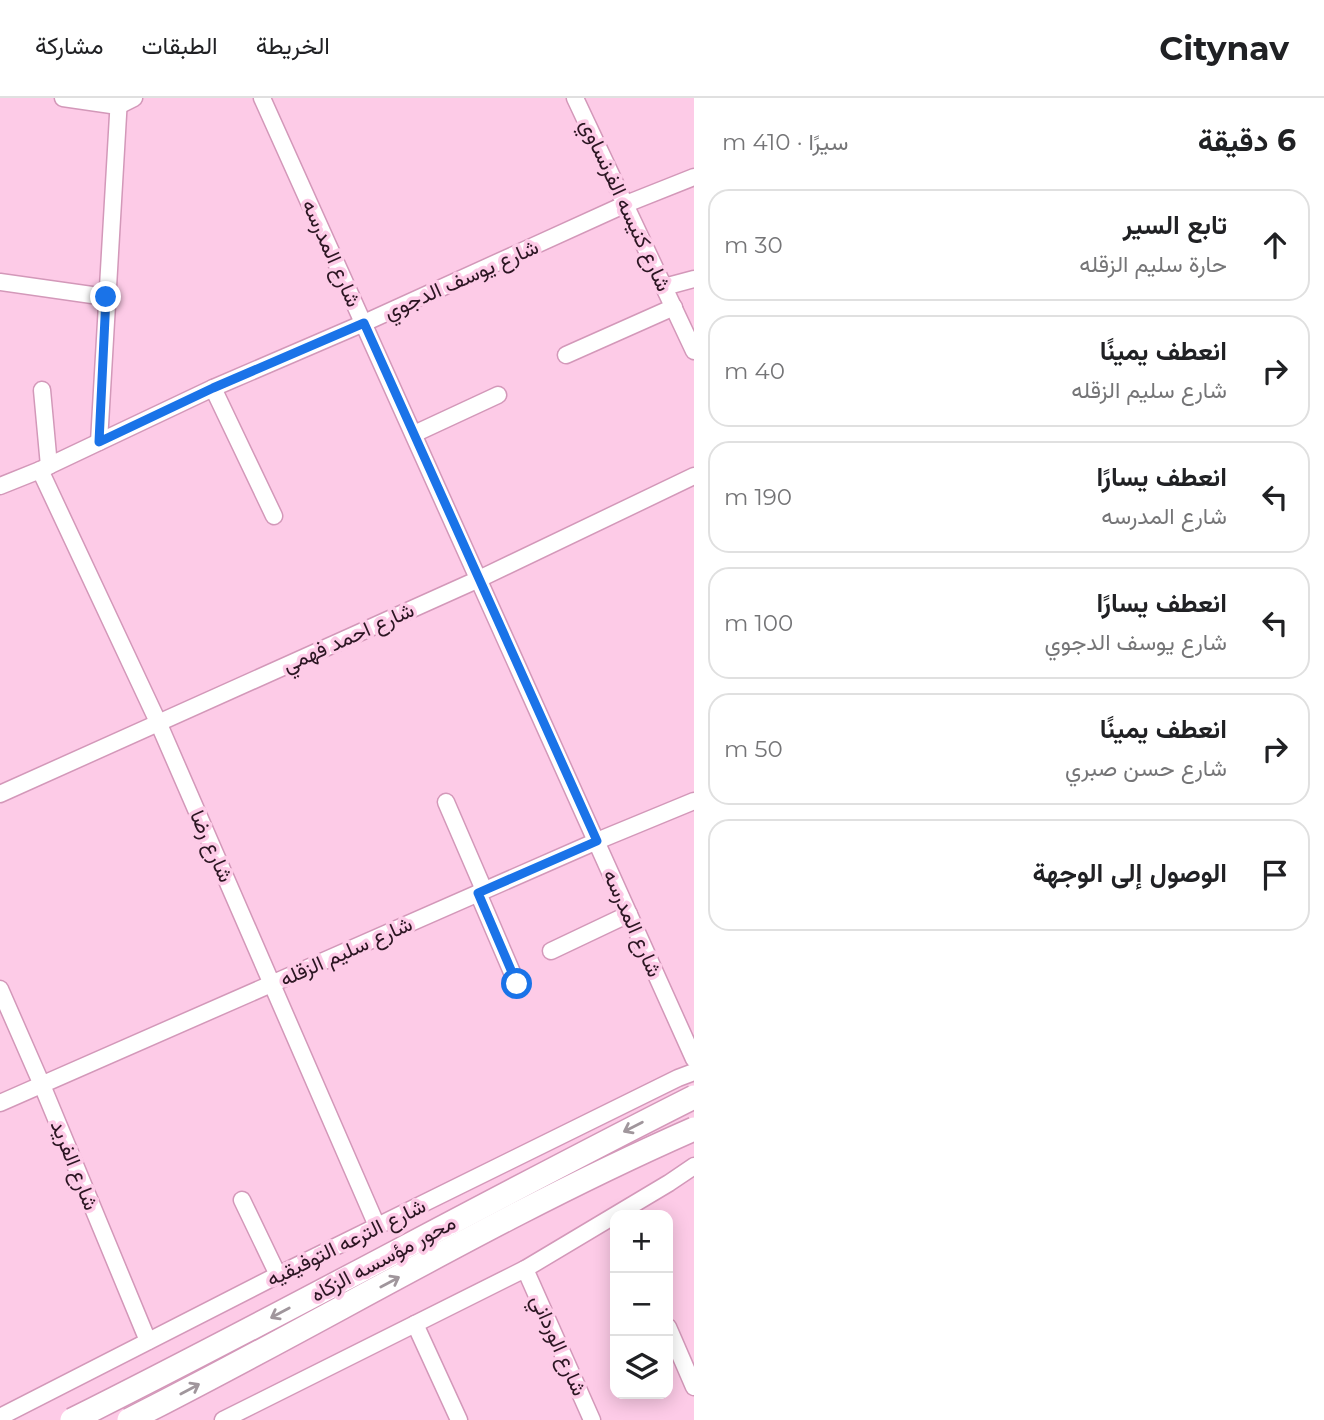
<!DOCTYPE html>
<html lang="ar">
<head>
<meta charset="utf-8">
<style>
  :root { --surface:#fff; --page:#f2f2f2; --text:#202124; --muted:#757577; --line:#e0e0e0 }
  body { margin:0; font-family:Montserrat,Vazirmatn,sans-serif; background:var(--page); color:var(--text); direction:rtl }
  .controls { position:absolute; right:21px; bottom:21px; display:grid; overflow:hidden; border-radius:14px; box-shadow:0 4px 18px #0003 }
  .controls button { width:63px; height:63px; display:grid; place-items:center; padding:0; border:0; border-bottom:2px solid var(--line); background:var(--surface); color:var(--text); font:35px sans-serif }
  .stop { position:absolute; width:21px; height:21px; margin:-16px; border:5px solid #1a73e8; border-radius:50%; background:#fff }
  .stop.end { background:#1a73e8; border-color:#fff; box-shadow:0 2px 7px #0008 }
  .list { margin:0; padding:0; list-style:none }
  h2 { display:flex; justify-content:space-between; align-items:center; height:91px; margin:0; padding:0 28px; font-size:30px }
  h2 small { font-size:23px; font-weight:400; color:var(--muted) }
  .list li { display:grid; grid-template-columns:46px 1fr auto; gap:21px; align-items:center; box-sizing:border-box; height:112px; margin:0 14px 14px; padding:0 14px; border:2px solid var(--line); border-radius:21px }
  .list b { display:block; font-size:26px; white-space:nowrap }
  .list p { margin:0; font-size:23px; white-space:nowrap; color:var(--muted) }
  .list em { font-size:23px; font-style:normal; color:var(--muted) }
  .icon { flex:none; width:38px; height:38px; fill:none; stroke:currentColor; stroke-width:2; stroke-linecap:round; stroke-linejoin:round }
  .map { position:relative; flex:none; width:694px; height:1322px; overflow:hidden; direction:ltr }
  header { display:flex; align-items:center; gap:42px; box-sizing:border-box; height:98px; padding:0 35px; background:var(--surface); border-bottom:2px solid var(--line) }
  header strong { font-size:33px }
  nav { display:flex; gap:38px; margin-inline-start:auto; font-size:24px }
  main { display:flex }
  aside { flex:1; background:var(--surface) }
  .map>svg:first-child { display:block }
</style>
</head>
<body>
<header>
<strong>Citynav</strong>
<nav><a>الخريطة</a><a>الطبقات</a><a>مشاركة</a></nav>
</header>
<main>
<aside>
<h2>6 دقيقة<small>سيرًا · 410 m</small></h2>
<ul class="list">
<li><svg class="icon" aria-label="ahead" viewBox="0 0 24 24"><path d="M12 20V5M6 11l6-6 6 6"/></svg><div><b>تابع السير</b><p>حارة سليم الزقله</p></div><em>30 m</em></li>
<li><svg class="icon" aria-label="right" viewBox="0 0 24 24"><path d="M7 20v-9h11M14 6l5 5-5 5"/></svg><div><b>انعطف يمينًا</b><p>شارع سليم الزقله</p></div><em>40 m</em></li>
<li><svg class="icon" aria-label="left" viewBox="0 0 24 24"><path d="M17 20v-9H6M10 6l-5 5 5 5"/></svg><div><b>انعطف يسارًا</b><p>شارع المدرسه</p></div><em>190 m</em></li>
<li><svg class="icon" aria-label="left" viewBox="0 0 24 24"><path d="M17 20v-9H6M10 6l-5 5 5 5"/></svg><div><b>انعطف يسارًا</b><p>شارع يوسف الدجوي</p></div><em>100 m</em></li>
<li><svg class="icon" aria-label="right" viewBox="0 0 24 24"><path d="M7 20v-9h11M14 6l5 5-5 5"/></svg><div><b>انعطف يمينًا</b><p>شارع حسن صبري</p></div><em>50 m</em></li>
<li><svg class="icon" aria-label="arrive" viewBox="0 0 24 24"><path d="M6 21V4h12l-3 4 3 4H6"/></svg><div><b>الوصول إلى الوجهة</b></div></li>
</ul>
</aside>
<div class="map">
<svg width="694" height="1322" viewBox="0 0 694 1322">
  <rect width="100%" height="100%" fill="#fdcbe7"/>
  <g fill="none" stroke-linecap="round" stroke-linejoin="round">
    <!-- street casing -->
    <g stroke="#d398b9" stroke-width="19">
      <g id="street">
        <polyline points="63,0 118,8 134,0"/>
        <polyline points="262,0 694,961"/>
        <polyline points="575,0 694,253"/>
        <polyline points="0,184 106,199"/>
        <polyline points="664,189 694,181"/>
        <polyline points="566,257 674,209"/>
        <polyline points="213,290 274,418"/>
        <polyline points="42,292 49,368"/>
        <polyline points="414,336 498,297"/>
        <polyline points="99,344 119,0"/>
        <polyline points="40,372 158,624 377,1128"/>
        <polyline points="0,388 40,372 213,290 364,225 626,106 694,79"/>
        <polyline points="0,696 479,481 694,378"/>
        <polyline points="446,704 484,792"/>
        <polyline points="478,795 517,886"/>
        <polyline points="551,853 629,816"/>
        <polyline points="0,891 42,987 148,1243"/>
        <polyline points="0,1005 597,743 694,703"/>
        <polyline points="242,1102 278,1177"/>
        <polyline points="525,1171 592,1322"/>
        <polyline points="415,1226 459,1322"/>
        <polyline points="668,1229 694,1289"/>
        <polyline points="0,1319 278,1177 678,980 694,974"/>
        <polyline points="223,1322 525,1171 669,1085 694,1068"/>
      </g>
    </g>
    <!-- street -->
    <use href="#street" stroke="#fff" stroke-width="16"/>
    <!-- secondary-bridge casing -->
    <g stroke="#d398b9" stroke-width="26" stroke-linecap="butt">
      <g id="secondary-bridge">
        <path d="M72,1322C281,1218 485,1104 694,999"/>
        <path d="M129,1322C318,1227 500,1116 694,1031"/>
      </g>
    </g>
    <!-- secondary-bridge -->
    <use href="#secondary-bridge" stroke="#fff" stroke-width="23"/>
  </g>
  <!-- one-way arrows -->
  <defs><path id="oneway-shaft" d="M-6 0H5M1.5-3L5.5 0L1.5 3" fill="none" stroke-width="1.6" stroke-linecap="round" stroke-linejoin="round" transform="scale(1.75)"/></defs>
  <g stroke="#a0969c">
    <use href="#oneway-shaft" transform="translate(633 1029) rotate(153)"/>
    <use href="#oneway-shaft" transform="translate(390 1184) rotate(-28)"/>
    <use href="#oneway-shaft" transform="translate(280 1215) rotate(152)"/>
    <use href="#oneway-shaft" transform="translate(190 1291) rotate(-28)"/>
  </g>
  <g fill="none" stroke-linecap="round" stroke-linejoin="round">
    <!-- route -->
    <polyline stroke="#1a73e8" stroke-width="9" points="106,199 99,344 213,290 364,225 597,743 478,795 517,886"/>
  </g>
  <g text-anchor="middle" dominant-baseline="central" stroke-width="7" stroke-linejoin="round" paint-order="stroke">
    <!-- street labels -->
    <g font-size="21" fill="#2b1522" stroke="#fdcbe7">
      <text transform="translate(626 107) rotate(65)">شارع كنيسه الفرنساوي</text>
      <text transform="translate(332 155) rotate(66)">شارع المدرسه</text>
      <text transform="translate(461 181) rotate(-24)">شارع يوسف الدجوي</text>
      <text transform="translate(348 539) rotate(-24)">شارع احمد فهمي</text>
      <text transform="translate(212 748) rotate(66)">شارع رضا</text>
      <text transform="translate(633 825) rotate(66)">شارع المدرسه</text>
      <text transform="translate(346 853) rotate(-24)">شارع سليم الزقله</text>
      <text transform="translate(75 1067) rotate(68)">شارع الفريد</text>
      <text transform="translate(346 1144) rotate(-26)">شارع الترعه التوفيقيه</text>
      <text transform="translate(383 1160) rotate(-28)">محور مؤسسه الزكاه</text>
      <text transform="translate(559 1247) rotate(66)">شارع الورداني</text>
    </g>
  </g>
</svg>
<div class="controls">
<button>+</button>
<button>−</button>
<button><svg class="icon" aria-label="layers" viewBox="0 0 24 24"><path d="M12 4l9 5-9 5-9-5zM3 14l9 5 9-5"/></svg></button>
</div>
<div class="stop" style="left:517px;top:886px"></div>
<div class="stop end" style="left:106px;top:199px"></div>
</div>
</main>
</body>
</html>
